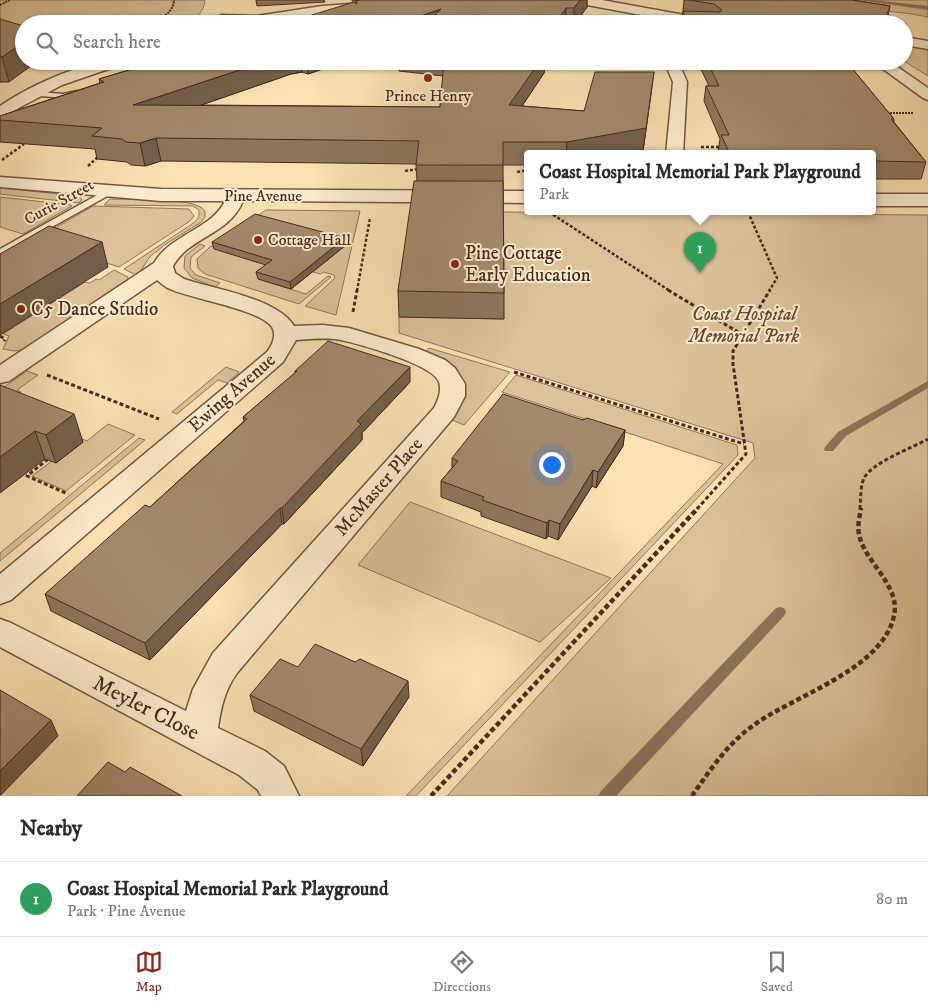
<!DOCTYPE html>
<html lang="en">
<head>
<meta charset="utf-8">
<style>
  :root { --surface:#fff; --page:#f7f7f7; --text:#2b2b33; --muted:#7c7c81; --line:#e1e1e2; --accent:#8f2418 }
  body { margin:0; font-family:"IM FELL DW Pica",serif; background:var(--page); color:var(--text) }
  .you { position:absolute; left:551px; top:464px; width:18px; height:18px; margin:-12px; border:4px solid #fff; border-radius:50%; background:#1a73e8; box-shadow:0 0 0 8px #1a73e833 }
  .badge { display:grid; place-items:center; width:32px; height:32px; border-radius:50%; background:var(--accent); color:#fff; font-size:16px; font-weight:700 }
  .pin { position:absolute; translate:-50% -41px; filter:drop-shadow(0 1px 2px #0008) }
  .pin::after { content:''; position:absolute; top:26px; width:18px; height:15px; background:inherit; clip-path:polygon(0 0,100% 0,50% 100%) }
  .popup { position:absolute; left:524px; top:150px; width:352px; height:65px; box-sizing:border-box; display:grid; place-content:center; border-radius:5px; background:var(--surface); filter:drop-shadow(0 1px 4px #0005); font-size:16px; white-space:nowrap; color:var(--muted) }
  .popup b { font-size:19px; color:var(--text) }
  .popup::after { content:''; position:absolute; left:50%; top:100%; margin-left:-10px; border:10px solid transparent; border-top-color:var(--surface) }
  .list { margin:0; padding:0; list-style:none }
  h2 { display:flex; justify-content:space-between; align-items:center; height:65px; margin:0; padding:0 20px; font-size:21px }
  h2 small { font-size:16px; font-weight:400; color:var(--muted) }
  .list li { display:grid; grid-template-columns:32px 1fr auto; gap:15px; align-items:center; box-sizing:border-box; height:75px; padding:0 20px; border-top:1px solid var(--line) }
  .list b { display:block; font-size:19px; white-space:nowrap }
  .list p { margin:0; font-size:16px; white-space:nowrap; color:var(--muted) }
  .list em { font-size:16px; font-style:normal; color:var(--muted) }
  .icon { flex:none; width:28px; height:28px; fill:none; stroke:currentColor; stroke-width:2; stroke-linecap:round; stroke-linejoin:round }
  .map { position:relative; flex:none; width:928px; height:796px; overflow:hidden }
  .search { position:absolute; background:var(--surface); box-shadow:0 1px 4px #0004; left:15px; right:15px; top:15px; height:55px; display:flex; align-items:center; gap:12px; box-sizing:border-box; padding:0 18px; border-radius:28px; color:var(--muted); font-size:19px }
  .sheet { height:140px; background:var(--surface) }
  nav { display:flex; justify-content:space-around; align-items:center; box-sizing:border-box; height:70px; border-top:1px solid var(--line); background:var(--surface); font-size:14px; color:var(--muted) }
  nav a { display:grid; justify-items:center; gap:2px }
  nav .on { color:var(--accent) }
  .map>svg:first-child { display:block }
</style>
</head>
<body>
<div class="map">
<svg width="928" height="796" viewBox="0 0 928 796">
  <rect width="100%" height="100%" fill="#fae1b2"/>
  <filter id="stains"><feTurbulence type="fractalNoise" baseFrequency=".004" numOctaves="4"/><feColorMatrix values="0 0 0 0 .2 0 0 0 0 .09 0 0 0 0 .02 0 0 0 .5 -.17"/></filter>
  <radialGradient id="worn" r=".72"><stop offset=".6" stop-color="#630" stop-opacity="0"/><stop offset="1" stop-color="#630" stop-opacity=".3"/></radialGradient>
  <!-- green -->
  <g fill="#dbc299" stroke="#90765c">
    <path d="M0,0H205C205,10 196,18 189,24H24V41L0,34Z"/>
    <polygon points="789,0 928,0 928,17 912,14"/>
    <polygon points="904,45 928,49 928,76 904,61"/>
    <polygon points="0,188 79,196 82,200 79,203 0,194"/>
    <polygon points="0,197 71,205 72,206 23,234 0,227"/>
    <path d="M110,199C129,200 195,196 205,211V217L200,223C184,233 167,242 153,254C145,260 144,270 136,275L124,269L195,222L199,217V210L193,206L104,205Z"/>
    <polygon points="93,206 189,209 194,216 190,221 119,267 38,241 38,238"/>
    <polygon points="266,210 360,211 336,315 305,306 335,278 334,275 323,272 321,274 313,272 345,246 258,279 306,294 328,276 331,277 299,304 205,274 198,268 197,259 211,246 257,262 251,220"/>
    <polygon points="503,212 928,215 928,796 447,796 755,458 753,443 399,333 399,317 503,319"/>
    <polygon points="200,244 205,246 191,257 190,268 196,275 220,283 215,287 192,278 184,268 185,256"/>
    <polygon points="114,270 128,277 128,282 27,349 14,351 3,349 9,336 3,334 85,282 90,283 96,279 99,280"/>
    <path d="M429,348L510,372L464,425L452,420C454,413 461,407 463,399C472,373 443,362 425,353Z"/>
    <polygon points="226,367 239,372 227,383 218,380 177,414 172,412"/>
    <polygon points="27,371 38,375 17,390 21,392 1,405 87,441 108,424 135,435 66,491 32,476 52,461 56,462 82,441 58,432 52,436 16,422 23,416 0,407 0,390"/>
    <polygon points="516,375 737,445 738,455 416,796 406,796 723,464 502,392"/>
    <polygon points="139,438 145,440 0,561 0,553"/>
    <polygon points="410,502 611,578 540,642 358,565"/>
  </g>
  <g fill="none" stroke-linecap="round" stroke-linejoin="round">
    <!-- stream -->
    <g fill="#8c735a" fill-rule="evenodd">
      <polygon points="858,0 873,0 928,6 928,10"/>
      <polygon points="928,381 928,388 846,436 833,451 825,451 824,449 825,447 838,432"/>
      <polygon points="780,607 784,608 786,612 784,616 616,796 598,796 601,791 776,608"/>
    </g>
    <!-- lane casing -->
    <g stroke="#725844" stroke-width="3">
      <g id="lane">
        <polygon points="27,91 63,94 77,91 81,93 63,98 30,95 27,95"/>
        <polygon points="108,189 113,192 111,194 0,256 0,249"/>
      </g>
    </g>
    <!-- street casing -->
    <g stroke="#725844" stroke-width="3">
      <g id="street">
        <polygon points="576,0 602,0 712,20 718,24 689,24 582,4"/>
        <path d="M365,3L369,4L371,7L369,10C355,13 339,12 324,14C305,16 226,33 215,19L221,15L257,16L322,6Z"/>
        <polygon points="904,37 928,41 928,49 904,45"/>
        <path d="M101,61H125L123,64L62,85L0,118V106C31,85 65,71 101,61Z"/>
        <polygon points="664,61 678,61 687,82 683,154 666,154 673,82"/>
        <polygon points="872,61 889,61 928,88 928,100 923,98"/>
        <path d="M0,177L161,189L528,191V203L243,201C229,235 189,237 173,266L175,273L184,279C214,289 277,298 294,326L323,325L349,328L419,349L445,360L455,368L465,384V396L454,417L237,673C225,690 221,707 218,728L265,751L284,766L299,796H261L258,790L239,775L0,647V619L11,623L186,711L193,689L213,653L434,408C438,400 442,391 439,382C433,364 354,342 335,339C322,338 309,339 296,340L283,362L11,600L0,604V574L267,352C272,346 277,335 272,327C260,309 191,299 170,289C165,287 161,283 157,280L9,381L0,383V365L154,263C171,234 212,229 225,201H161L0,187Z"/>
        <rect x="872" y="194" width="56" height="12"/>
      </g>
    </g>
    <!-- path-far3 -->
    <g stroke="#452a20" stroke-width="2" stroke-dasharray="2 1" stroke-linecap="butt">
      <polyline points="0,5 10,0"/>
      <path d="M146,24C158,20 173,15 174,0"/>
      <polyline points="887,113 913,113"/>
    </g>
    <!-- path-far2 -->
    <g stroke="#452a20" stroke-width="2.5" stroke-dasharray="3 2" stroke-linecap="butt">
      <polyline points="701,147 722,147"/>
      <polyline points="2,160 24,144"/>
      <polyline points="88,166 100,155"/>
      <polyline points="405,171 419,169"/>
      <polyline points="517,172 528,170"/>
      <polyline points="549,212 670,291"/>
      <polyline points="748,212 777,278 769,291"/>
      <polyline points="357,291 370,218"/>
    </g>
    <!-- path-far1 -->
    <g stroke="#452a20" stroke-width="3" stroke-dasharray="4 2.5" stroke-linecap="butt">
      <polyline points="668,290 743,335"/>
      <polyline points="353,312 357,290"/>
      <polyline points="0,336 5,339 4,341"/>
      <polyline points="514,372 744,444"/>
      <polyline points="47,375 159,419"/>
      <polyline points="48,459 27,476 68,494"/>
      <polyline points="697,509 746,454 733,364 733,351 770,290"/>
      <path d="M860,509C861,499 860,487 864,478C873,462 912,448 928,439"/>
    </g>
    <!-- path -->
    <g stroke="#452a20" stroke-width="4.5" stroke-dasharray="5 3" stroke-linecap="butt">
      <polyline points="431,796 698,508"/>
      <path d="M692,796C710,770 728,743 754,725C793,696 882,670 894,616C901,585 864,562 859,534C857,525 860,516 861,508"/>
    </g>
    <!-- lane -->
    <use href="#lane" fill="#fceccd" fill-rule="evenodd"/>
    <!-- street -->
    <use href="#street" fill="#fceccd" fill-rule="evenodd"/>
  </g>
  <!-- wall -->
  <g fill="#8c765d" stroke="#452a20">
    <polygon points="256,0 324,0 325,2 257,6"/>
    <polygon points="352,0 587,0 587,7 575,24 283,24 357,3 359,1 352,1"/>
    <polygon points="684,0 852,0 890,6 888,15 906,24 906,30 904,36 904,24 682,24"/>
    <polygon points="0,19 9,82 0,82"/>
    <polygon points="159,61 346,61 308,74 302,72 291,74 201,105 440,107 443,76 399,71 399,61 545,61 544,73 522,106 584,111 651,93 643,151 623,154 528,154 528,165 503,165 504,293 504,319 399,317 398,291 417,181 416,164 161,161 145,166 131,165 127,162 97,159 95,149 0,142 0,116 100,83 99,79"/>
    <polygon points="697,61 846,61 894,119 894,122 926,162 921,179 872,179 872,154 720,154 718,151 720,139 704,101 706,86 709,86"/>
    <polygon points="345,238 346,245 291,289 258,279 256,272 266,265 214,249 212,242"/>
    <polygon points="295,371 410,382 362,433 362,440 284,524 282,524 150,660 51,611 45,594 150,507 244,421 243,417 295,373"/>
    <polygon points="0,385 83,442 56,463 45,459"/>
    <polygon points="583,420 625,430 623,446 596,488 592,486 558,540 548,536 546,539 481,516 481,512 441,497 441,481 452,468 452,458"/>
    <polygon points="298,667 409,697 363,766 254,711 250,695"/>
  </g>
  <!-- shaded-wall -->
  <g fill="#72604c" stroke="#452a20">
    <polygon points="580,0 587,0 587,7 575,24 573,24 574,8"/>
    <polygon points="566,8 565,24 555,24"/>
    <polygon points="441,9 441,24 398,24"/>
    <polygon points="24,42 24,61 38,61 9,82 2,57"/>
    <polygon points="267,61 301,61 302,72 291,74 138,127 133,105"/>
    <polygon points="307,61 346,61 308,74"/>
    <polygon points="534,61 545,61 544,73 508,127 509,105"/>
    <polygon points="654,72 643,151 623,154 566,154 567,142"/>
    <polygon points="156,138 161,161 145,166 140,143"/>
    <polygon points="345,238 346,245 291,289 290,282"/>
    <polygon points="102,242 108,267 0,335 0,304"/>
    <polygon points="410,367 410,382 362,433 362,440 284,524 282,508 357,421"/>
    <polygon points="74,414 83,442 56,463 46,435"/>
    <polygon points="625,430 623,446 596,488 598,472"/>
    <polygon points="35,431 45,459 0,493 0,457"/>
    <polygon points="593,470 592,486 558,540 560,524"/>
    <polygon points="280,508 282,524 150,660 145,643"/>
    <polygon points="549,520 548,536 546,539 547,523"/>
    <polygon points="408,681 409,697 363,766 361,749"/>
    <polygon points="51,720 58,736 0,796 0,771"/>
  </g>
  <!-- building -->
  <g fill="#a3896c" stroke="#452a20">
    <polygon points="361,0 580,0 574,8 566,8 555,24 426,24 441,9 398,24 283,24 354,2 357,4 356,1"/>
    <polygon points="689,0 852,0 890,6 887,14 906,24 906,30 904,30 904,24 689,24 683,12 683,11 720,12 722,10 714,4"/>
    <polygon points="0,19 24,26 24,42 2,57 0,56"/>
    <polygon points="159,61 267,61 133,105 440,107 444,61 540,61 509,105 584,111 595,72 654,72 646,128 567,142 503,142 503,165 416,165 419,141 156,138 140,143 126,142 122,139 92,136 102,128 0,120 0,116 104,82 99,79"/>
    <polygon points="707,61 846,61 894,119 891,119 926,162 872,161 872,154 730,154 721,135 729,135 706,86 719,86"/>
    <polygon points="414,181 503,181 504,293 398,291"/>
    <polygon points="255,214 345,238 290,282 256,272 272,260 212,242"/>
    <polygon points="49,226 102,242 0,304 0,254"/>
    <polygon points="328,341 410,367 357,421 361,424 282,508 280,508 145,643 45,594 145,505 150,507 247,419 243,417 297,371 295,371"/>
    <polygon points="0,385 74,414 46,435 35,431 0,457"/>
    <polygon points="503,394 583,420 587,418 625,430 598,472 593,470 560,524 549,520 547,523 482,500 484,497 441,481 458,461 452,458"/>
    <polygon points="315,644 355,662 360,659 408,681 361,749 250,695 280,659 298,667"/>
    <polygon points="0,690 51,720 0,771"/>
    <polygon points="108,762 125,772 130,767 182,796 77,796"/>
  </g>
  <!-- markers -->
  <g fill="#8f2418" stroke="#fceccd" stroke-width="2">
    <circle cx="428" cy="78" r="5"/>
    <circle cx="258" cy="240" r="5"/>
    <circle cx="455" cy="264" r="5"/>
    <circle cx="21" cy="309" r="5"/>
  </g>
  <g text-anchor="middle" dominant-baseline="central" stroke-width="4" stroke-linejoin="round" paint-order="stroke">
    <!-- far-poi labels -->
    <g font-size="16" fill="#452a20" stroke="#fceccd">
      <text x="428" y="96">Prince Henry</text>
      <text x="268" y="240" text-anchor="start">Cottage Hall</text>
    </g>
    <!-- far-street labels -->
    <g font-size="16" fill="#452a20" stroke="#fceccd">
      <text x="263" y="196">Pine Avenue</text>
      <text transform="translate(59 202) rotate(-29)">Curie Street</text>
    </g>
    <!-- poi labels -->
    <g font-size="19" fill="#452a20" stroke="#fceccd" text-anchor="start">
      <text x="465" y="253">Pine Cottage<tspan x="465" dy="22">Early Education</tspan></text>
      <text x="31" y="309">C5 Dance Studio</text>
    </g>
    <!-- park labels -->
    <g font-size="19" font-style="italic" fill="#634838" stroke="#fceccd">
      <text x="744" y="314">Coast Hospital<tspan x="744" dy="22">Memorial Park</tspan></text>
    </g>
    <!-- street labels -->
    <g font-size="19" fill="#452a20" stroke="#fceccd">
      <text transform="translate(232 393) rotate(-41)">Ewing Avenue</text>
      <text transform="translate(379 487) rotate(-49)">McMaster Place</text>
    </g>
    <!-- near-street labels -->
    <g font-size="22" fill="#452a20" stroke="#fceccd">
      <text transform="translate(146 708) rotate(27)">Meyler Close</text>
    </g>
  </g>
  <rect width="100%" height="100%" filter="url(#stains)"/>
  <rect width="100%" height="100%" fill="url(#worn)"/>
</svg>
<div class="you"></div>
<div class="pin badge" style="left:700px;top:273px;background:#2e9e5b">1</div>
<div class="popup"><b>Coast Hospital Memorial Park Playground</b>Park</div>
<div class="search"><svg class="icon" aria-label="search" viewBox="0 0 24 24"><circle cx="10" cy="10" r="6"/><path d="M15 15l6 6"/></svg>Search here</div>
</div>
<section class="sheet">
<h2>Nearby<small></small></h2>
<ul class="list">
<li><span class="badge" style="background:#2e9e5b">1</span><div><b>Coast Hospital Memorial Park Playground</b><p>Park · Pine Avenue</p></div><em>80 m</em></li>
</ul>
</section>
<nav>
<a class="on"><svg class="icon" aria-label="map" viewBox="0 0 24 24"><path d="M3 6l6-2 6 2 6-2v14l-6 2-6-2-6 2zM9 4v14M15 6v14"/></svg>Map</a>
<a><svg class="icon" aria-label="directions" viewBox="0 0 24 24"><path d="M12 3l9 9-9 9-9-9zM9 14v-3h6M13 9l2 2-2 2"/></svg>Directions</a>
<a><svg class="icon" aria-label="saved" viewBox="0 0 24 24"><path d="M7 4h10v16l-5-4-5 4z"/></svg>Saved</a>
</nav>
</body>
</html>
